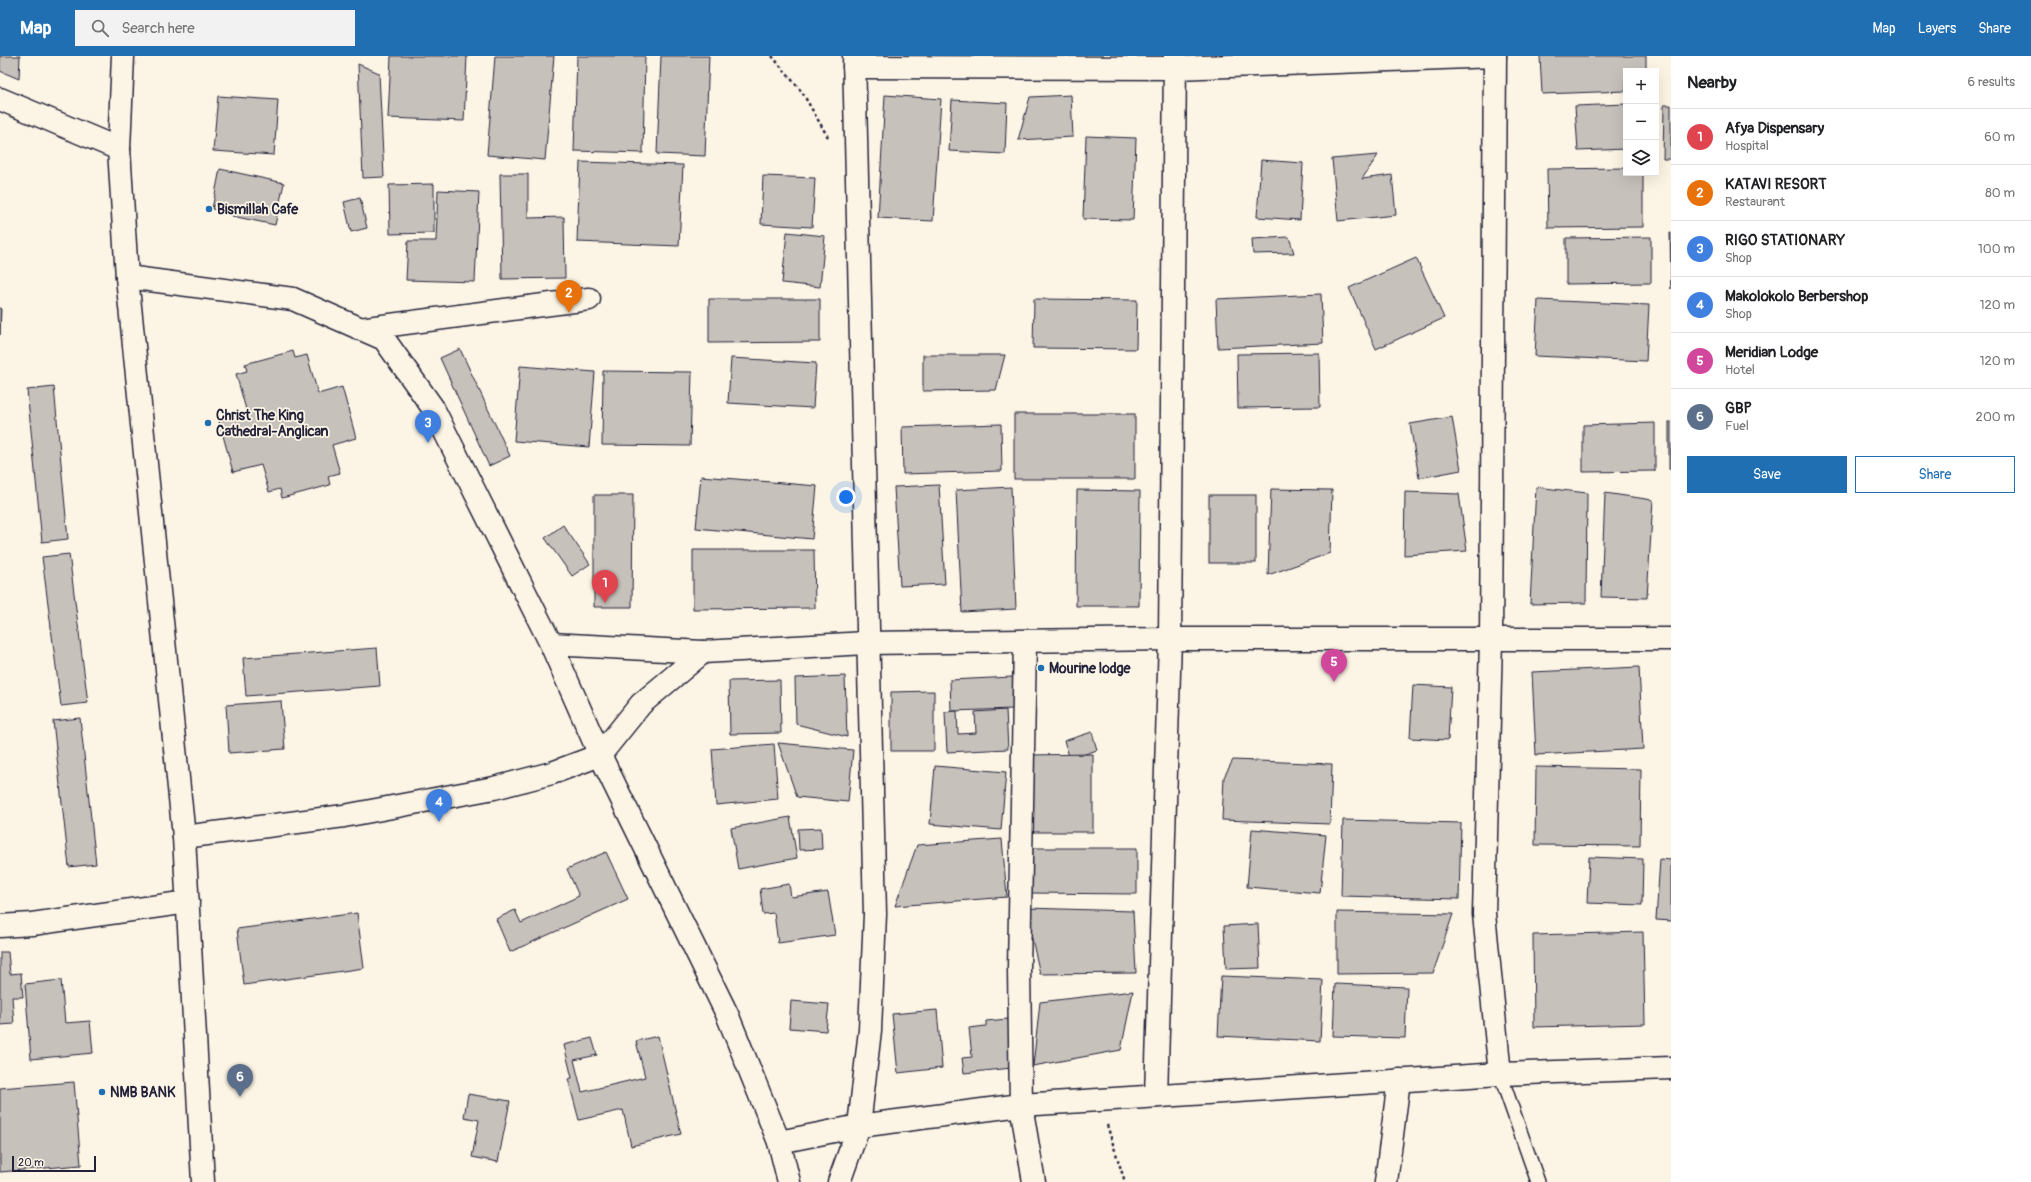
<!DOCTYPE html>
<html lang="en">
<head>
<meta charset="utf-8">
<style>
  :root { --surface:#fff; --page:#f2f2f2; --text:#202124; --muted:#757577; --line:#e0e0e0; --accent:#1f6fb2 }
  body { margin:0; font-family:Pangolin,sans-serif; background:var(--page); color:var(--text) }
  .controls { position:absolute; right:12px; top:12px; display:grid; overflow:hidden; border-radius:0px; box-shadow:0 4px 16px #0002 }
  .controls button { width:36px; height:36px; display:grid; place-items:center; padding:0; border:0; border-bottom:1px solid var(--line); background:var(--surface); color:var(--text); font:20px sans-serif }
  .scale { position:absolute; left:12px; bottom:10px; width:84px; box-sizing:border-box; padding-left:4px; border:2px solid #22223b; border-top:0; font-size:11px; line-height:14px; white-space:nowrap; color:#22223b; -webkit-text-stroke:3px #fcf5e5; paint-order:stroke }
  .you { position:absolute; left:846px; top:441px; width:14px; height:14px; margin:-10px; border:3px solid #fff; border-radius:50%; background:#1a73e8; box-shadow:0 0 0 6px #1a73e833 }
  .badge { display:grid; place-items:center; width:26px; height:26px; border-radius:50%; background:var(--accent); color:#fff; font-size:13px; font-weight:700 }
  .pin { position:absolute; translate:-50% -33px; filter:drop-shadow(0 1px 2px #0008) }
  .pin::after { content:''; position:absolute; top:21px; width:14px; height:12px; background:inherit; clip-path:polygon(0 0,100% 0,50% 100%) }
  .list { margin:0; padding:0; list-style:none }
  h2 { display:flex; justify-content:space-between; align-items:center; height:52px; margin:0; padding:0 16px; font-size:17px }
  h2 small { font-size:13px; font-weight:400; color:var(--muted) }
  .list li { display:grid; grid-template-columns:26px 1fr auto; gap:12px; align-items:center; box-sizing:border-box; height:56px; padding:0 16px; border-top:1px solid var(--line) }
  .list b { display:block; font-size:15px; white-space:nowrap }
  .list p { margin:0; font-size:13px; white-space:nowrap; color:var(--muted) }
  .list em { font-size:13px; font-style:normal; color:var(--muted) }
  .actions { display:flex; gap:8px; padding:12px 16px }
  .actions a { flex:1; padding:9px 0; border:1px solid var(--accent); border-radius:0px; text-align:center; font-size:14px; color:var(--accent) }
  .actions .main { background:var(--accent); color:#fff }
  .icon { flex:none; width:22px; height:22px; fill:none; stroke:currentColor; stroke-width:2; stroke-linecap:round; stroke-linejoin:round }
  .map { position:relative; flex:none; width:1671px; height:1126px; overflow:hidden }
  header { display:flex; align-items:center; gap:24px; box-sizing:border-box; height:56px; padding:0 20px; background:var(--accent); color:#fff }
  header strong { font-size:19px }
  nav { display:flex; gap:22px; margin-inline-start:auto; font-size:14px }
  .search { width:280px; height:36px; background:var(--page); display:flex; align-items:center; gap:10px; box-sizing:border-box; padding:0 14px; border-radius:0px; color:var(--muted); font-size:15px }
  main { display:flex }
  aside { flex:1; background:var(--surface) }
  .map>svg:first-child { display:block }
</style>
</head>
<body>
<header>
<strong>Map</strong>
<div class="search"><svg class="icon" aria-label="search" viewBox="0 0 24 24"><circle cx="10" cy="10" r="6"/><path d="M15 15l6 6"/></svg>Search here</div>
<nav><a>Map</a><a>Layers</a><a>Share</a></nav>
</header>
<main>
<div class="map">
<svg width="1671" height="1126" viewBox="0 0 1671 1126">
  <rect width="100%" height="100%" fill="#fcf5e5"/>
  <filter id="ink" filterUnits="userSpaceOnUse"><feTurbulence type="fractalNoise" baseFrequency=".025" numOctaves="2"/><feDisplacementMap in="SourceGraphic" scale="8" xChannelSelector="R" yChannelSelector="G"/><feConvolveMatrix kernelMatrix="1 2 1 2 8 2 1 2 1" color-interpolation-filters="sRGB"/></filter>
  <g filter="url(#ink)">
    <!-- building -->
    <g fill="#c6c1bb" stroke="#22223b">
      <polygon points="0,0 20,0 19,23 0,15"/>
      <polygon points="391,0 467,0 464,65 388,62"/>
      <polygon points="495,0 554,0 545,104 487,99"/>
      <polygon points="577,0 645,0 643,97 574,95"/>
      <polygon points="661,0 709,0 705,100 657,98"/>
      <polygon points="1540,0 1646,0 1646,15 1626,15 1626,35 1542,38"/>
      <polygon points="358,8 379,17 384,121 363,122"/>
      <polygon points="885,39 941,43 933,165 878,162"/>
      <polygon points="1071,39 1073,81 1018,84 1030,41"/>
      <polygon points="218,40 278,44 274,99 213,95"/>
      <polygon points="952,44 1007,47 1005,98 949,95"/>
      <polygon points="1626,48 1626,93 1578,95 1575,50"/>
      <polygon points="1664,49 1671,49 1671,103 1663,103"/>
      <polygon points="1086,80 1136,82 1133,164 1083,163"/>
      <polygon points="1378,99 1362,123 1392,119 1396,159 1338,165 1332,103"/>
      <polygon points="1261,104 1303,107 1300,164 1257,161"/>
      <polygon points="580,106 683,109 679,190 577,186"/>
      <polygon points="1626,112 1626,117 1643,117 1643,171 1548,172 1547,113"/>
      <polygon points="220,113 284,127 275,169 232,160 233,157 212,153"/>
      <polygon points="500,118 528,118 528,162 564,161 565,222 502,223"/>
      <polygon points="763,120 815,122 812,171 761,168"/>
      <polygon points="434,128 434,177 390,178 389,129"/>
      <polygon points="438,134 479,136 475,226 406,224 408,185 436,185"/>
      <polygon points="360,142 367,172 351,176 344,146"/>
      <polygon points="787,176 825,180 820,231 782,227"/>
      <polygon points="1670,177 1671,177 1671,233"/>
      <polygon points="1289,181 1294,197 1253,198 1252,183"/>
      <polygon points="1651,181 1651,227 1566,228 1566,182"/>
      <polygon points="1416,202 1444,262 1376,293 1349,232"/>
      <polygon points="1321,238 1323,287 1218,292 1216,243"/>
      <polygon points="709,243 820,243 820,286 709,287"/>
      <polygon points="1034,243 1137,244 1136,293 1033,292"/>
      <polygon points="1538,244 1649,249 1646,305 1535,300"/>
      <polygon points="0,252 1,252 0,279"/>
      <polygon points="460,293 510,400 489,410 440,302"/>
      <polygon points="293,295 295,302 307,299 318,338 342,331 356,382 332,389 340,417 328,420 330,429 282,442 280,433 269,436 261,409 233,416 219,365 247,357 236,318 247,315 245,308"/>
      <polygon points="1319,297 1320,351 1238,352 1237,298"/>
      <polygon points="923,299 1005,299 996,334 923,335"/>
      <polygon points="731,302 816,307 813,352 728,347"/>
      <polygon points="520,310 595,316 589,391 514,385"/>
      <polygon points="603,315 692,316 690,390 602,389"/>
      <polygon points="54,331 68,483 42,486 27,334"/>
      <rect x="1014" y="358" width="121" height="65"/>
      <polygon points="1452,361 1461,414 1419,422 1410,368"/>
      <rect x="1669" y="366" width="2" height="47"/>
      <polygon points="1655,367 1655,415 1583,416 1583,369"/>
      <polygon points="1001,368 1002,415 903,418 902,371"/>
      <polygon points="701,420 817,430 812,483 696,472"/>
      <polygon points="939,429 945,528 900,530 894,431"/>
      <polygon points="1011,431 1016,553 962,556 956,434"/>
      <polygon points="1536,431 1587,437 1586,547 1530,548"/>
      <polygon points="1271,433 1332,434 1330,497 1268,519"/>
      <polygon points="1077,434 1140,435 1139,550 1076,550"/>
      <polygon points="1405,436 1459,438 1467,495 1404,499"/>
      <polygon points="1605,437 1653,444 1647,542 1601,541"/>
      <polygon points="594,439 633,439 632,551 594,551"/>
      <rect x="1209" y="439" width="47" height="68"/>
      <polygon points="563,469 590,508 572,520 545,482"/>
      <polygon points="693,494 814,494 815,552 693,553"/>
      <polygon points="69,498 88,647 61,650 42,501"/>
      <polygon points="377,592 380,630 246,640 243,602"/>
      <polygon points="1639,611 1643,693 1536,699 1532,616"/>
      <polygon points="845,620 847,681 796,668 795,622"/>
      <polygon points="1013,621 1014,653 951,655 950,624"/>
      <polygon points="780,624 781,677 730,678 729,625"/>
      <polygon points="1413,629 1451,631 1448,684 1410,682"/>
      <polygon points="934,635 934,695 891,695 891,636"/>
      <polygon points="281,645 285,693 229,697 226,649"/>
      <polygon points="1006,654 1008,693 947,696 945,656 957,655 958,678 976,677 975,656"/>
      <polygon points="80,662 96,808 69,811 53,665"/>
      <polygon points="1092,676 1097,694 1070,703 1064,685"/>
      <polygon points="778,687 853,694 848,746 797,741"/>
      <polygon points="774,688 778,743 716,749 712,693"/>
      <polygon points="1093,698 1093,776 1030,776 1029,699"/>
      <polygon points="1233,704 1332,708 1330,768 1222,764 1224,721"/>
      <polygon points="935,710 1006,716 1001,774 930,768"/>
      <polygon points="1536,711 1641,713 1640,790 1535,789"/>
      <polygon points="790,761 797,802 738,813 731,772"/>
      <polygon points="1343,764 1461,767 1459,843 1341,840"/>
      <polygon points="821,772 822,793 799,794 798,773"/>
      <polygon points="1252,773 1326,779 1320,837 1247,831"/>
      <polygon points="1002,783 1007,841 895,850 917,789"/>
      <polygon points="1027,792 1137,792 1137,838 1027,837"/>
      <polygon points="606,796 628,843 510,896 496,863 515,854 521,867 579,840 567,813"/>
      <polygon points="1589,801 1643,803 1642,849 1587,847"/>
      <polygon points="1660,803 1671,804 1671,865 1656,864"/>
      <polygon points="789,828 791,841 828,836 835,879 778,887 774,857 763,858 760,833"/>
      <polygon points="1025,852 1133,855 1136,917 1040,918"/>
      <polygon points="1337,856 1453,858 1433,917 1337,918"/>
      <polygon points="357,857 364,912 244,929 237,873"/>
      <polygon points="1258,868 1260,912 1226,913 1224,870"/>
      <polygon points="1643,876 1645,968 1534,971 1533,879"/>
      <polygon points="0,896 8,896 10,918 21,917 23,941 12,941 14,968 0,969"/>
      <polygon points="1221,920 1323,924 1320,985 1218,980"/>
      <polygon points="61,924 65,967 90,965 93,997 31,1003 25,928"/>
      <polygon points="1335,928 1407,931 1405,982 1333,980"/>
      <polygon points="1133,935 1121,994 1033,1010 1040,946"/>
      <polygon points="791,945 829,948 826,975 789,972"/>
      <polygon points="937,954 942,1012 898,1017 892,958"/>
      <polygon points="1008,963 1012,1012 964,1017 962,1002 972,1001 969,972 986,970 986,965"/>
      <polygon points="658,980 681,1078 631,1090 623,1054 579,1064 568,1023 572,1022 564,989 592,982 597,999 574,1004 582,1036 645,1021 636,985"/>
      <polygon points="74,1026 81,1109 0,1116 0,1032"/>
      <polygon points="468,1038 510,1045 498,1106 472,1101 479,1064 464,1061"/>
    </g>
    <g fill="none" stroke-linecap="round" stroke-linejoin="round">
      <!-- service casing -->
      <g stroke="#22223b" stroke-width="16">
        <polyline id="service" points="1500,1018 1538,1126"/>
      </g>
      <!-- minor casing -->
      <g stroke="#22223b" stroke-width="25">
        <g id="minor">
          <polyline points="1495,0 1491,584 1484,858 1500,1018"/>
          <polyline points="854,11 1175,12 1495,0"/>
          <polyline points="0,43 119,93"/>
          <polyline points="360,273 589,243"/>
          <polyline points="1025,586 1019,913 1021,1049 1034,1126"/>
          <polyline points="551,588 703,596 867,587 1170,583 1671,583"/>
          <polyline points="184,781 344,760 494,732 552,717 600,699 641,648 703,596"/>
          <polyline points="1156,1040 1170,583 1175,0"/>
          <polyline points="779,1086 859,1070 1021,1049 1500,1018 1671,1012"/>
          <polyline points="839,1126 859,1070 870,974 875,858 854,0"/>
          <polyline points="1386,1126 1399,1024"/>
        </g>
      </g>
      <!-- tertiary casing -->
      <g stroke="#22223b" stroke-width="25">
        <g id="tertiary">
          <polyline points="123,0 119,93 127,221 184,781 203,1126"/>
          <polyline points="127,221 293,243 384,283 433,352 551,588 600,699 727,958 779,1086 789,1126"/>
          <polyline points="0,870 32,868 188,846"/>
        </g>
      </g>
      <!-- path -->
      <g stroke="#22223b" stroke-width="2.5" stroke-dasharray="3 3" stroke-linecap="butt">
        <polyline points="772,0 802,36 829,83"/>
        <polyline points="1107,1069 1125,1126"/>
      </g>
      <!-- service -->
      <use href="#service" stroke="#fcf5e5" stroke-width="13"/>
      <!-- minor -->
      <use href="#minor" stroke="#fcf5e5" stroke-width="22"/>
      <!-- tertiary -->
      <use href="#tertiary" stroke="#fcf5e5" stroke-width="22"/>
    </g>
  </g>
  <!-- markers -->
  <g fill="#1f6fb2" stroke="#fcf5e5" stroke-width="1.5">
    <circle cx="209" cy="153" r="4"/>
    <circle cx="208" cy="367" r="4"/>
    <circle cx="1041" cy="612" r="4"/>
    <circle cx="102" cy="1036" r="4"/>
  </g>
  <g text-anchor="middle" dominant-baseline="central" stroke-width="3.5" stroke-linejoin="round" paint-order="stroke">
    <!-- poi labels -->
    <g font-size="14" font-weight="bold" fill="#22223b" stroke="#fcf5e5" text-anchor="start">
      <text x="217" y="153">Bismillah Cafe</text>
      <text x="216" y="359">Christ The King<tspan x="216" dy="16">Cathedral-Anglican</tspan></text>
      <text x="1049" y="612">Mourine lodge</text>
      <text x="110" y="1036">NMB BANK</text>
    </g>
  </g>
</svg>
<div class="controls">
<button>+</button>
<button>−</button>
<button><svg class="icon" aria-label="layers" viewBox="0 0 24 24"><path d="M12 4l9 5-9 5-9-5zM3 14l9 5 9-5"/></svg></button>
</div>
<div class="scale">20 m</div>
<div class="you"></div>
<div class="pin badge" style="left:605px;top:547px;background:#e0444e">1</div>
<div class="pin badge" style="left:569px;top:257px;background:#e8710a">2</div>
<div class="pin badge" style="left:428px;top:387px;background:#3f7fe0">3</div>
<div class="pin badge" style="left:439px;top:766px;background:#3f7fe0">4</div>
<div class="pin badge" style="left:1334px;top:626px;background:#d1479c">5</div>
<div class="pin badge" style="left:240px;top:1041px;background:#5c6f8a">6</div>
</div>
<aside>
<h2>Nearby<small>6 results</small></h2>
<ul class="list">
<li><span class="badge" style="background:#e0444e">1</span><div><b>Afya Dispensary</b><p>Hospital</p></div><em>60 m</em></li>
<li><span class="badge" style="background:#e8710a">2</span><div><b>KATAVI RESORT</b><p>Restaurant</p></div><em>80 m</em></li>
<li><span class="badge" style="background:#3f7fe0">3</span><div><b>RIGO STATIONARY</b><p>Shop</p></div><em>100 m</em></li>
<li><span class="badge" style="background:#3f7fe0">4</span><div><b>Makolokolo Berbershop</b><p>Shop</p></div><em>120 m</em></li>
<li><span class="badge" style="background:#d1479c">5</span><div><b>Meridian Lodge</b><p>Hotel</p></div><em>120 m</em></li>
<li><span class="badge" style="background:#5c6f8a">6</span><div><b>GBP</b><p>Fuel</p></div><em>200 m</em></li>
</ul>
<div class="actions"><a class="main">Save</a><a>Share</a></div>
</aside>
</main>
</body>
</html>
